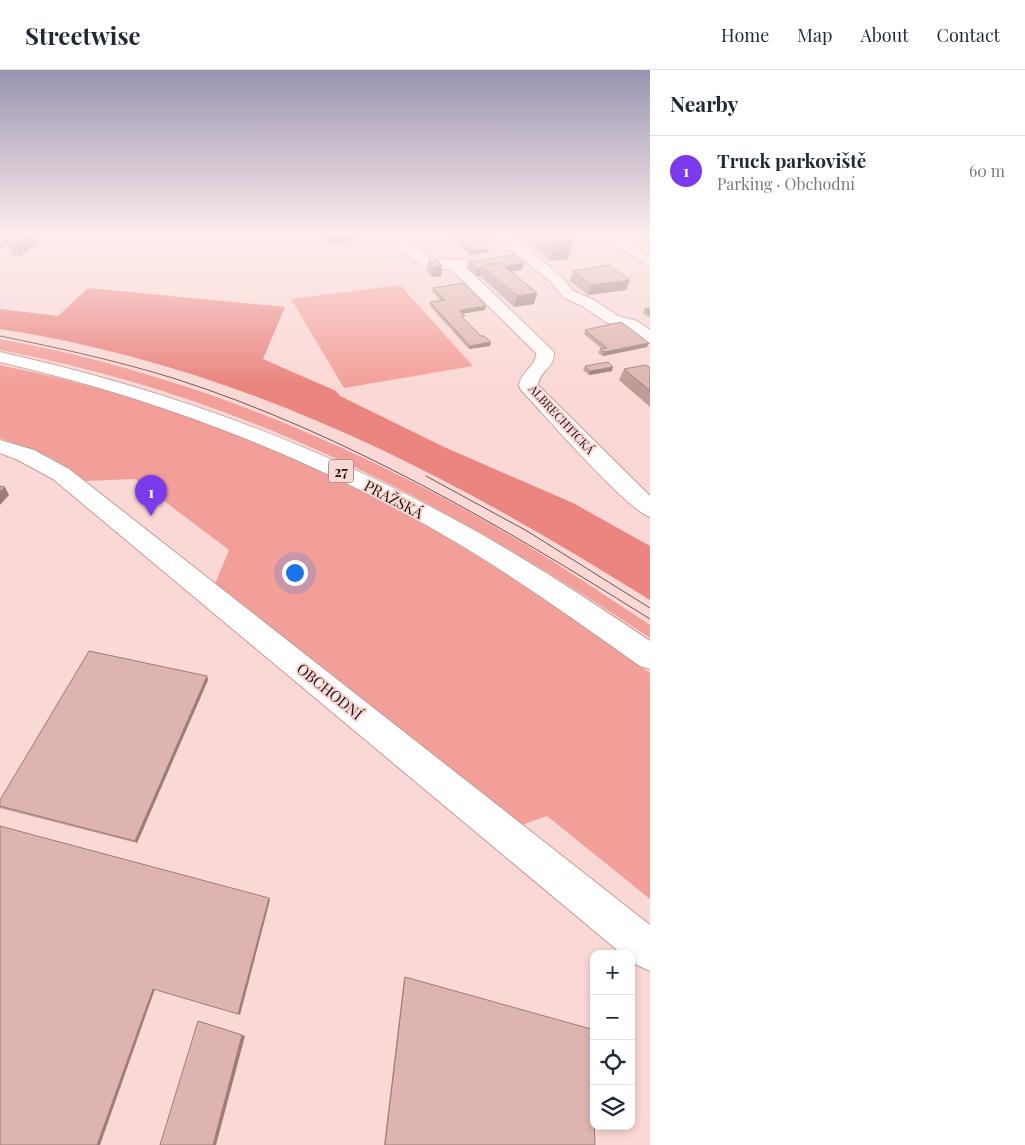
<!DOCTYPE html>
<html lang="en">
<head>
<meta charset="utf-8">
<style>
  :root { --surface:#fff; --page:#f2f2f3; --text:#1f2937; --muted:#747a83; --line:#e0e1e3; --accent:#7c3aed }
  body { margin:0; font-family:"Playfair Display",serif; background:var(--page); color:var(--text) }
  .controls { position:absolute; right:15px; bottom:15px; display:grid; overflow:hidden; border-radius:10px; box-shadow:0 2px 8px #0003 }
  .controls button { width:45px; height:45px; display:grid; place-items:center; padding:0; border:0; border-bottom:1px solid var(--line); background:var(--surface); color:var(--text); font:25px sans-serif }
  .you { position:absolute; left:294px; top:502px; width:18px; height:18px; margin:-12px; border:4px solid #fff; border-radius:50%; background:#1a73e8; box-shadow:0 0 0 8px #1a73e833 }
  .badge { display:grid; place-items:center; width:32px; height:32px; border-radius:50%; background:var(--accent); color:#fff; font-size:16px; font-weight:700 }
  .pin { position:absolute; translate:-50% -41px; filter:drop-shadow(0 1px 2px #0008) }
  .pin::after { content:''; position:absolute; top:26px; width:18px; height:15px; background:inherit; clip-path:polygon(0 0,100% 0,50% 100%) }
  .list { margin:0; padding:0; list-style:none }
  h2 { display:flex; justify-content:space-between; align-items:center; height:65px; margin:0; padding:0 20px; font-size:21px }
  h2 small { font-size:16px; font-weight:400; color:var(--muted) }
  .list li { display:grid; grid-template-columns:32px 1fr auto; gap:15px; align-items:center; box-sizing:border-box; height:70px; padding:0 20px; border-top:1px solid var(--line) }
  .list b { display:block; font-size:19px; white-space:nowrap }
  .list p { margin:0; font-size:16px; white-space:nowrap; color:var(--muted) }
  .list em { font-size:16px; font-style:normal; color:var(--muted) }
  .icon { flex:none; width:28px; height:28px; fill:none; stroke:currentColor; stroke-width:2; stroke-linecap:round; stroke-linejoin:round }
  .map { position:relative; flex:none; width:650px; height:1075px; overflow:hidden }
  header { display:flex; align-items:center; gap:30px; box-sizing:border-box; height:70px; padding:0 25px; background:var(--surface); border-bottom:1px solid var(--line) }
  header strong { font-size:24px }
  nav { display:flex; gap:28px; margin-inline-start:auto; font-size:18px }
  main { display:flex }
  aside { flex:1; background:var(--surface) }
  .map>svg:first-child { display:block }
</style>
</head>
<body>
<header>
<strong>Streetwise</strong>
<nav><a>Home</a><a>Map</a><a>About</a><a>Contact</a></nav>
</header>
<main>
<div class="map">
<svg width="650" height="1075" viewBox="0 0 650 1075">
  <rect width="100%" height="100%" fill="#fad8d5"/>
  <!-- green -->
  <g fill="#f39f99">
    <polygon points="400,215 473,296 344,318 291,229"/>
    <path d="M0,269C187,303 363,377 526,475C568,500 609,528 650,555V568C448,433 241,325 0,280Z"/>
    <path d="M0,295C159,327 312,388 452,471C520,511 585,558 650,603V829L547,746L510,759L215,514L229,480L135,409L86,411L52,388L0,368Z"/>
  </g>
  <!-- forest -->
  <path fill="#ea857f" d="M88,218L285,237L263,289L336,321L340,326L444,377L573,433L650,476V530C446,402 241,296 0,259V239L58,246Z"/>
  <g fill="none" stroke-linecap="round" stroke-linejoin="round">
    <!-- minor casing -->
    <g stroke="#c49c99" stroke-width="2">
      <g id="minor">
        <path d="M388,164H402L430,189L471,190L473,193L471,196L466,197L554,282C555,298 539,301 538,315L650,426V447C627,440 544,344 521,320L519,316C520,302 537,296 536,283L451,199C421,200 406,188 388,164Z"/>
        <polygon points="492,164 507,164 561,206 573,221 594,230 618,246 637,251 650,260 650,273 644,272 625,259 606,252 582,236 563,227 551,212"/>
        <polygon points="599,164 615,164 650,187 650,197"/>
        <polygon points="0,370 34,380 69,399 650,855 650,901 631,892 631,884 622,884 53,409 18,390 0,383"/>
      </g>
    </g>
    <!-- major casing -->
    <g stroke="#c49c99" stroke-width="2">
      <path id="major" d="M0,282C171,320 328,378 481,464C539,497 595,534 650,571V599L640,596C582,555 525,514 464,477C320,390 164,330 0,292Z"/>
    </g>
    <!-- minor -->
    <use href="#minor" fill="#fff" fill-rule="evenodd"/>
    <!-- major -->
    <use href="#major" fill="#fff" fill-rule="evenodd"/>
    <!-- tram -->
    <g stroke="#6b5654" stroke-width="1">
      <path d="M0,266C59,278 118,291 176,309C346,364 500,455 650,549"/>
      <polyline points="426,406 527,461 650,538"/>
    </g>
  </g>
  <!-- wall -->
  <g fill="#be9b97">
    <polygon points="0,164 39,173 20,186 12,185 7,174 0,179"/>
    <polygon points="322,164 356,164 359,168 359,171 350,172 349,171 330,174"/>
    <polygon points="450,164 476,164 485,172 485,175 484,175 488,182 470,185 458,174 459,171"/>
    <polygon points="515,164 569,164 575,168 568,189 551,191"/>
    <polygon points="646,164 650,164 650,172 645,168"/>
    <polygon points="428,192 442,196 441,206 432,207 427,202"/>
    <polygon points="468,192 522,200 511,202 537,223 534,234 514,237 480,206 476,206 467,199"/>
    <polygon points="573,201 626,220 588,225 570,211"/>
    <polygon points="433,218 485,240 462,243 464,250 490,276 469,279 430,236 430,232 441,231 432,221"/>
    <polygon points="650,238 650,248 643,243 645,239"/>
    <polygon points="585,260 647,277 603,286 598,283 600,279 601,278 584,264"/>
    <polygon points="585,296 612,301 589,305 583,300"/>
    <polygon points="650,298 650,337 619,310 624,299"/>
    <polygon points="207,606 208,610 137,773 0,738 0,730"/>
    <polygon points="405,907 595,1075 384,1075 404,908"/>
  </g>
  <!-- shaded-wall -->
  <g fill="#9b7e7b">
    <polygon points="14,164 20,164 7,172 7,174 0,179 0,175"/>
    <polygon points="29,164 36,164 39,173 20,186 15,173"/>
    <polygon points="330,164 353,164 349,165 349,172 330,174"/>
    <polygon points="359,168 359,171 350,172 350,169"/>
    <polygon points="575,168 568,189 551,191 557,170"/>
    <polygon points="489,179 488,182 470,185 471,181"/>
    <polygon points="524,193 522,200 492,204 485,198"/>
    <polygon points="442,196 441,206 432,207 434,197"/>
    <polygon points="477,199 481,199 480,206 476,206"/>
    <polygon points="630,210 626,220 588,225 592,215"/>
    <polygon points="537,223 534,234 514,237 517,226"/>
    <polygon points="486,236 485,240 461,244 460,241"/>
    <polygon points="491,272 490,276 469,279 470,276"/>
    <polygon points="649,273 647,277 603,286 604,282"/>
    <polygon points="613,297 612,301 589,305 590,301"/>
    <polygon points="5,417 9,425 0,435 0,422"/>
    <polygon points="207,606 208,610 137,773 135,771"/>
    <polygon points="269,828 270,830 240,945 238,944"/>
    <polygon points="153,919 155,919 100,1075 97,1075"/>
    <polygon points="198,951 245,966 216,1075 213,1075"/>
  </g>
  <!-- building -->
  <g fill="#ddb4b0" stroke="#9b7e7b">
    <polygon points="0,164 14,164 0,175"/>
    <polygon points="19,164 29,164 15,173 7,172"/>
    <polygon points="356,164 359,168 350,169 349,168 349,165"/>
    <polygon points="456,164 476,164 485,172 480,172 489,179 471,181 459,171 464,170"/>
    <polygon points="549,164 569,164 575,168 557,170"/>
    <polygon points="514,185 524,193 504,196 501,193 482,196 481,199 477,199 468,192"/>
    <polygon points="437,190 442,196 434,197 428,192"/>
    <polygon points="501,193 537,223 517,226 482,196"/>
    <polygon points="609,195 630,210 592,215 573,201"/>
    <polygon points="463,213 486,236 461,240 460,241 465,246 461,246 481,266 484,266 491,272 470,276 430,232 445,230 433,218"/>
    <polygon points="650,238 650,243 645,239"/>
    <polygon points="621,252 649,273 604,282 600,279 607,278 585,260"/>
    <polygon points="608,292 613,297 590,301 585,296"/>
    <polygon points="646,295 650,298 650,321 624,299"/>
    <polygon points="0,416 5,417 0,422"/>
    <polygon points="89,581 207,606 135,771 0,736 0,730"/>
    <polygon points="0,756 269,828 238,944 153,919 97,1075 0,1075"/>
    <polygon points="405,907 591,959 595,1075 385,1075"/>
    <polygon points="198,951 242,965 213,1075 160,1075"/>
  </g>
  <!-- sky -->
  <linearGradient id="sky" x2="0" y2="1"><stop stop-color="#9a94b1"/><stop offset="0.52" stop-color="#fdedec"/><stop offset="1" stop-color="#fdedec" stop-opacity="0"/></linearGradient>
  <rect width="650" height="315" fill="url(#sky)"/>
  <g text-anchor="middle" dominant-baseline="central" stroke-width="4" stroke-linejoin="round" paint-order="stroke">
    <!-- far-street labels -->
    <g font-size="12" fill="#1f1110" stroke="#fad8d5">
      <text transform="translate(562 349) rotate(47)">ALBRECHTICKÁ</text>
    </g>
    <!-- shield labels -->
    <rect fill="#fad8d5" stroke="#614d4b" stroke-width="1" x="328.5" y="389.5" width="25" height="23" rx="4"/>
    <g font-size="14" font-weight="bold" fill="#1f1110">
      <text x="341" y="401">27</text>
    </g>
    <!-- street labels -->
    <g font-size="15" fill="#1f1110" stroke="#fad8d5">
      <text transform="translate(394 429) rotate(28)">PRAŽSKÁ</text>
      <text transform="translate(330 621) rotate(39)">OBCHODNÍ</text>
    </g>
  </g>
</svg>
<div class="controls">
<button>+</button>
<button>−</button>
<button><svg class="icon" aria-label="locate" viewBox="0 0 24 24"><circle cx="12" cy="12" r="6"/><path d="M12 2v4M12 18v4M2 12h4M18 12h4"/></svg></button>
<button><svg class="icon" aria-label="layers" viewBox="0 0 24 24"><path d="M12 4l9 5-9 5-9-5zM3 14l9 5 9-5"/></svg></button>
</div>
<div class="you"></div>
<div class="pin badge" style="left:151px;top:446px">1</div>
</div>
<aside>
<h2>Nearby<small></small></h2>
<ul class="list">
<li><span class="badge">1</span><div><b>Truck parkoviště</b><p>Parking · Obchodní</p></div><em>60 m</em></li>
</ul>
</aside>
</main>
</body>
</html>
